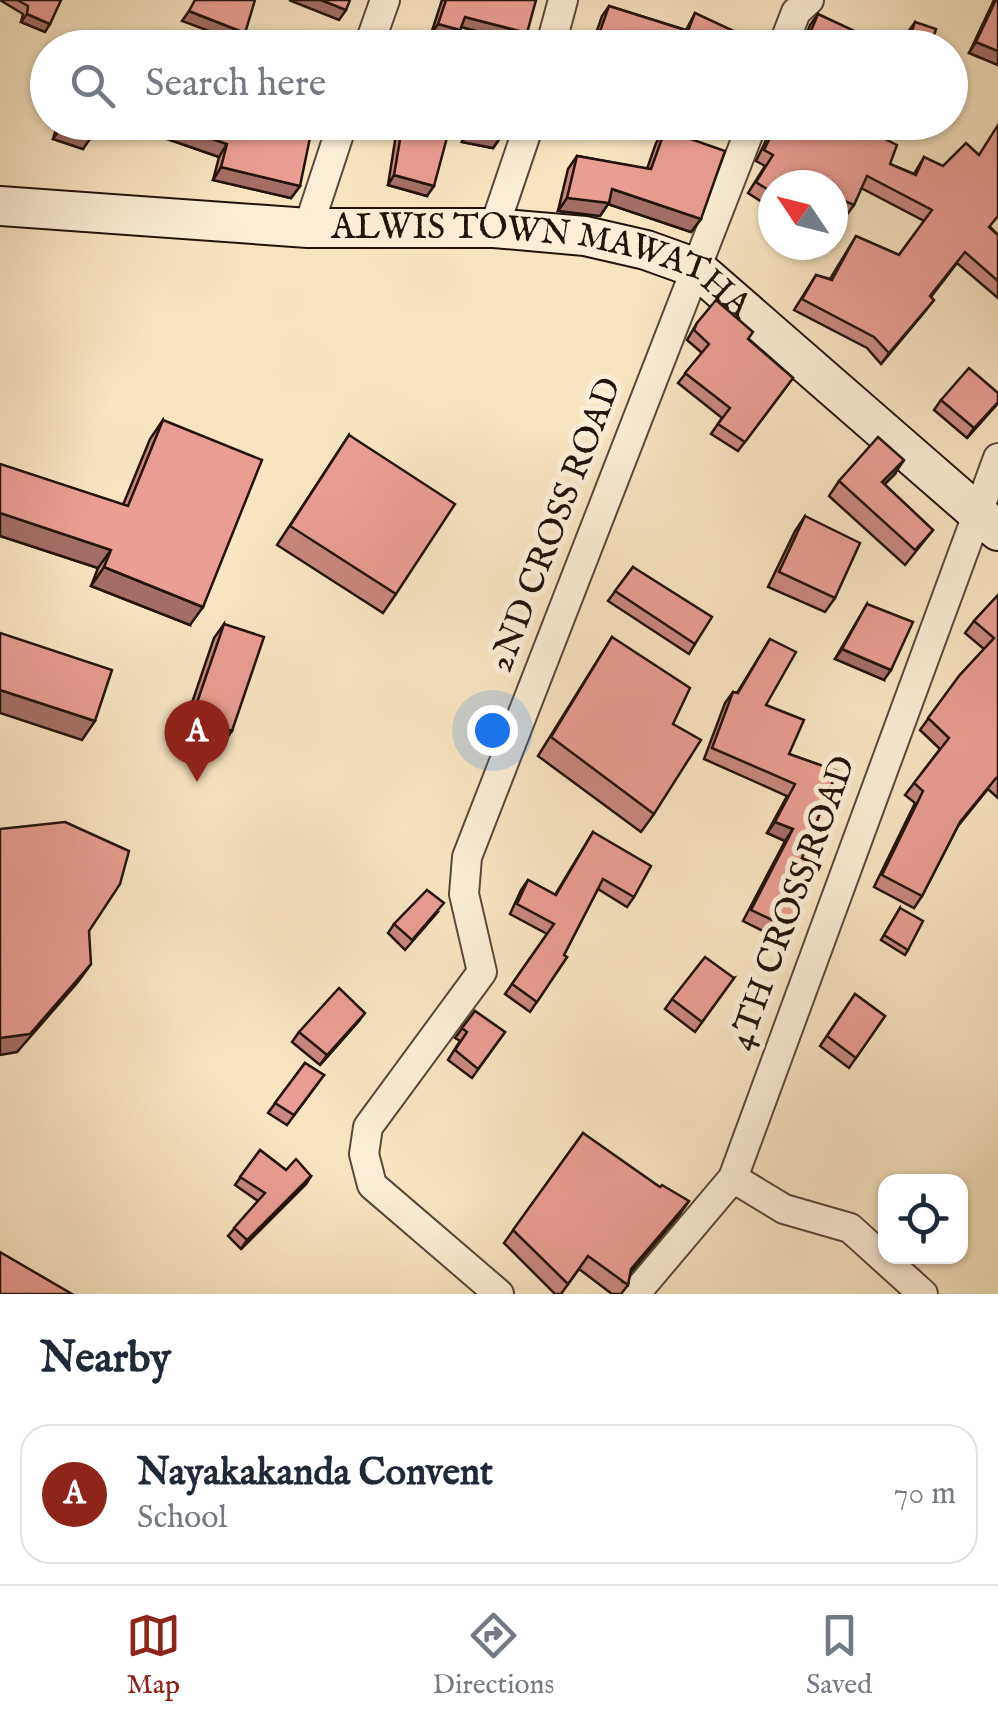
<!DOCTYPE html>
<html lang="en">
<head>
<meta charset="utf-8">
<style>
  :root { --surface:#fff; --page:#f6f6f7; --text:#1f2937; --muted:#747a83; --line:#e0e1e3; --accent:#8f2418 }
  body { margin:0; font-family:"IM FELL English",serif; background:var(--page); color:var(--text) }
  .controls { position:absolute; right:30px; bottom:30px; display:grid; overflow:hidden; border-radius:20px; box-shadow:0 2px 8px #0004 }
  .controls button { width:90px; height:90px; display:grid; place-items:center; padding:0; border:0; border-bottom:2px solid var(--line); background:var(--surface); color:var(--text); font:50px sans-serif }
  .compass { position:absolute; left:758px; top:170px; width:90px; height:90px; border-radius:50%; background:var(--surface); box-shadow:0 2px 8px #0004; rotate:305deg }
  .you { position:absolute; left:492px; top:730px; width:35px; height:35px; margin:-25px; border:8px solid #fff; border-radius:50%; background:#1a73e8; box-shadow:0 0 0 15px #1a73e833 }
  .badge { display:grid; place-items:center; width:65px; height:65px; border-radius:50%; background:var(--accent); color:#fff; font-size:32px; font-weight:700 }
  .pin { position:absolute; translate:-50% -82px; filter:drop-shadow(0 2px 5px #0008) }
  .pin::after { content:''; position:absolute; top:52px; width:35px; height:30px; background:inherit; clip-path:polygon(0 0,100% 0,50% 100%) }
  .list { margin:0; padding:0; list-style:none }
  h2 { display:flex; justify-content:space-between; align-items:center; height:130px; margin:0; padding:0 40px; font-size:42px }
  h2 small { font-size:32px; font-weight:400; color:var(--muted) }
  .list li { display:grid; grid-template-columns:65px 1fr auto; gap:30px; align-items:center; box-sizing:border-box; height:140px; margin:0 20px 20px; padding:0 20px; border:2px solid var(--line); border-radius:30px }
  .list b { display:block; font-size:38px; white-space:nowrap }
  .list p { margin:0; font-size:32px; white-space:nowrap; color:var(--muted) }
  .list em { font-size:32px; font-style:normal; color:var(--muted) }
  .icon { flex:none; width:55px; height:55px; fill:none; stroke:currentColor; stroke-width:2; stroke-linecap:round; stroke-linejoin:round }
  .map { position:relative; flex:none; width:998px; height:1294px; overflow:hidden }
  .search { position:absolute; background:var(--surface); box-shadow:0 2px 8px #0004; left:30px; right:30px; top:30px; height:110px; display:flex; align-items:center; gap:25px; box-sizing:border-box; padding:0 35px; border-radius:55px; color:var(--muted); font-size:38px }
  .sheet { height:290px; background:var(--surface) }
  nav { display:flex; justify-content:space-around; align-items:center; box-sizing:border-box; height:140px; border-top:2px solid var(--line); background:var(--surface); font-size:28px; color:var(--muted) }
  nav a { display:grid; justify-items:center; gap:5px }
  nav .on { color:var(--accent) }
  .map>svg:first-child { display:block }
</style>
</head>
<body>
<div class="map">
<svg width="998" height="1294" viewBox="0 0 998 1294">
  <rect width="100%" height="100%" fill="#f7e5c0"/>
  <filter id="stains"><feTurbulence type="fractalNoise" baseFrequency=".002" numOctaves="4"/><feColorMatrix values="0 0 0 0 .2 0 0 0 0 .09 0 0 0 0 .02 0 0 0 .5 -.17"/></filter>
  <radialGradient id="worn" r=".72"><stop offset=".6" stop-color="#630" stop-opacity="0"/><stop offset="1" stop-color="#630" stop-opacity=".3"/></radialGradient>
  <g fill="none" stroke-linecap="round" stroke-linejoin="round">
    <!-- street casing -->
    <g stroke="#584839" stroke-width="32">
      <g id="street">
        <polyline points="368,48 385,0"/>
        <polyline points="550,48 563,0"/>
        <polyline points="782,48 796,12 809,0"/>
        <polyline points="308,228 343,122"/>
        <polyline points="494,228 530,122"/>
        <polyline points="733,1178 784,1209 850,1228 923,1294"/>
        <polyline points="499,1294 372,1185 364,1154 368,1127 482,972 464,894 467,857 753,122"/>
        <polyline points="635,1294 733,1178 998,458"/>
      </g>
    </g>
    <!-- secondary casing -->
    <g stroke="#23130c" stroke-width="42">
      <g id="secondary">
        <path id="s1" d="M0,206L308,228H494L585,236L646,250L696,268L998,531"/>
      </g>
    </g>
    <!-- street -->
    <use href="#street" stroke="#faeed6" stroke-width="28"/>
    <!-- secondary -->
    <use href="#secondary" stroke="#faeed6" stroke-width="38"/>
  </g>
  <!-- wall -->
  <g fill="#c9877e" stroke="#23130c" stroke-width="2.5">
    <polygon points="0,0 61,0 45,32 21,22 23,14"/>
    <polygon points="442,0 536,0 520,43 461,27 453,40 431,34"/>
    <polygon points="994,0 998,0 998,65 969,53"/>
    <polygon points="609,6 686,30 695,13 747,48 591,48 602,16"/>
    <polygon points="818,14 854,48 801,48 810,25"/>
    <polygon points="915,22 930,48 902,48 908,32"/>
    <polygon points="58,122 95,122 83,149 53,139"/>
    <polygon points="154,122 264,122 300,186 291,198 213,180 219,157 150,133"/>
    <polygon points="398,122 428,122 427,196 388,185"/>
    <polygon points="466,122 504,122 500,138 493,148 462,142"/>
    <polygon points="775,122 881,122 890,164 914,174 924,157 998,235 998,298 957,263 931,297 926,310 881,364 867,348 794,310 816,275 830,279 856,236 899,255 924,221 861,188 854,205 846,216 833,210 833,185 773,185 773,209 748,193 765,166 756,161"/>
    <polygon points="665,130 701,219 691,232 608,204 600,216 558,211 568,169 577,156 647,169 656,143"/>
    <polygon points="697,323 749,339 793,378 738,451 711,434 722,418 678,383 702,353 687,340"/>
    <polygon points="998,393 998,403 967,438 934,410 941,400"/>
    <polygon points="163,420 190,625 91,586 98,568 0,536 0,464 123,505 150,439"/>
    <polygon points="349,435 396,594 383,613 277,545"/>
    <polygon points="894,475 884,484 933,530 905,565 829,496 839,481"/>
    <polygon points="805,516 835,598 825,612 768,587 795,531"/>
    <polygon points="633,567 695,644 689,654 608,601"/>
    <polygon points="998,595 998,798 988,789 958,826 922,896 914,908 874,887 915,803 905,795 940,749 920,730 959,676 984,649 965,633 974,621"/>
    <polygon points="867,604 884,680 835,659"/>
    <polygon points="224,624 222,745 182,732 214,638"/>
    <polygon points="612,637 673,724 654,814 641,832 538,756"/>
    <polygon points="770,639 766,705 789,754 837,771 802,858 791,929 783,941 743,921 785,841 767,833 787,796 704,759 725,703 733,692 737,693"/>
    <polygon points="593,832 634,897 627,907 598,889 564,955 567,957 530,1012 505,994 547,934 510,914 521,890 528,880 555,895"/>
    <polygon points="900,908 908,950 905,955 881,940"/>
    <polygon points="437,913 405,950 388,933 394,924"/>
    <polygon points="734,978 695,1032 665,1009 672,999"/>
    <polygon points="855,994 885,1016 849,1068 820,1046"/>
    <polygon points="475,1011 505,1032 472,1078 448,1060 460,1041 455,1038"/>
    <polygon points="358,1022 320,1065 292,1042 299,1032"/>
    <polygon points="305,1063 324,1075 287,1125 268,1113"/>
    <polygon points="583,1133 680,1214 630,1272 628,1285 621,1294 612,1294 579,1269 561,1294 555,1294 504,1243"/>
    <polygon points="260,1150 286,1170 311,1176 306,1184 241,1249 228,1236 258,1201 235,1185"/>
  </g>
  <!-- shaded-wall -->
  <g fill="#a46e66" stroke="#23130c" stroke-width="2.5">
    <polygon points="289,0 321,0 346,10 339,20"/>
    <polygon points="189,11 245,33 238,42 182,21"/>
    <polygon points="27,14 50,24 45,32 21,22"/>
    <polygon points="465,17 527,33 520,43 458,26"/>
    <polygon points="438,24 460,30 453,40 431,34"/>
    <polygon points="650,39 672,48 644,48"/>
    <polygon points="976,42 998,51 998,65 969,53"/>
    <polygon points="158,122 164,122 227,144 219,157 150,133"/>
    <polygon points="60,129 90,139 83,149 53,139"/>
    <polygon points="469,132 500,138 493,148 462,142"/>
    <polygon points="221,167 300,186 291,198 213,180"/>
    <polygon points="394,175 434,186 427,196 388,185"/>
    <polygon points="612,189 701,219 691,232 608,204 600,216 558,211 567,198"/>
    <polygon points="934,300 926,310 881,364 889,353"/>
    <polygon points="998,402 998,403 967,438 974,428"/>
    <polygon points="904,460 894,475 872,497 882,482"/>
    <polygon points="0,513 111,550 98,568 0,536"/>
    <polygon points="104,567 203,607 190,625 91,586"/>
    <polygon points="842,649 891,670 884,680 835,659"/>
    <polygon points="0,690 95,721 82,740 0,713"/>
    <polygon points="192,717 232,731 222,745 182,732"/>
    <polygon points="775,822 793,829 785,841 767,833"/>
    <polygon points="91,964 78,982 17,1052 0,1055 0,1038"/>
    <polygon points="365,1013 358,1022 320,1065 327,1055"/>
    <polygon points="311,1176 306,1184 241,1249 247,1240"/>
    <polygon points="689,1201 680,1214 622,1283 631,1269"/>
  </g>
  <!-- building -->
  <g fill="#ea9d92" stroke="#23130c" stroke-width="2.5">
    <polygon points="17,0 61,0 50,24 27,14 28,6"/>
    <polygon points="195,0 255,0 245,33 189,11"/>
    <polygon points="321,0 350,0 346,10"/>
    <polygon points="446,0 536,0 527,33 465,17 460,30 438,24"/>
    <polygon points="996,0 998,0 998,51 976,42"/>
    <polygon points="609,6 688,31 695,13 751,39 747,48 672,48 650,39 647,48 594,48"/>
    <polygon points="818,14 861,34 854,48 809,48 805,45"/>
    <polygon points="915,22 936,29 930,48 906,48"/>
    <polygon points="62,122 95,122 90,139 60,129"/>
    <polygon points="164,122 264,122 311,133 300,186 221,167 227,144"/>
    <polygon points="403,122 428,122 428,125 449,130 434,186 394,175"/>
    <polygon points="471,122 504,122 500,138 469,132"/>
    <polygon points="778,122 881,122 889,126 883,138 897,145 890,164 916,175 924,157 943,166 966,143 979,155 998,125 998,216 989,227 998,235 998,281 965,252 930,296 934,300 889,353 874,337 802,299 816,275 832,280 856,236 899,255 932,210 867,176 854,205 833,196 833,185 808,185 805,183 804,185 773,185 773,193 756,182 773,155 764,150"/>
    <polygon points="665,130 725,151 701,219 612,189 609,203 567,198 577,156 651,169"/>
    <polygon points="716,300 753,332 748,339 793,378 745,442 718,424 730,408 685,373 709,344 694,330 697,323"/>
    <polygon points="969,368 998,393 998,402 974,428 941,400"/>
    <polygon points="163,420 262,460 203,607 104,567 111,550 0,513 0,464 128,506"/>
    <polygon points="349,435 455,504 396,594 290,526"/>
    <polygon points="878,437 904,460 882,482 933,530 915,550 839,481"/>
    <polygon points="805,516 860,543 835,598 779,572"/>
    <polygon points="633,567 712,617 695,644 615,591"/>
    <polygon points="998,595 998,779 996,778 960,822 922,896 882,875 923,791 914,783 949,738 928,718 959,676 994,638 974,621"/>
    <polygon points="867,604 913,622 891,670 842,649"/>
    <polygon points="224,624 264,637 232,731 192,717"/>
    <polygon points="0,633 112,670 95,721 0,690"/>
    <polygon points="612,637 690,688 673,724 701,740 654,814 551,737"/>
    <polygon points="770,639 796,652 766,705 804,720 789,754 837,771 802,858 820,866 791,929 751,910 793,829 775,822 795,784 712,748 733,692 738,693"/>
    <polygon points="65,822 129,851 120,884 89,931 91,964 30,1034 0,1038 0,829"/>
    <polygon points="593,832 651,866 634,897 603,879 564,955 567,957 537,1002 512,984 554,924 517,904 528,880 556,895"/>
    <polygon points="427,890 444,903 412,940 394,924"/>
    <polygon points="900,908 923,921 908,950 884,935"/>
    <polygon points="705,957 734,978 702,1022 672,999"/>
    <polygon points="339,988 365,1013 327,1055 299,1032"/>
    <polygon points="855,994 885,1016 856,1058 827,1036"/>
    <polygon points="475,1011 505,1032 478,1069 455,1050 467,1032 462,1028"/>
    <polygon points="305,1063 324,1075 294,1115 275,1103"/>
    <polygon points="583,1133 660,1187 662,1185 689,1201 631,1269 628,1285 588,1256 568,1284 513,1230"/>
    <polygon points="260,1150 286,1170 296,1159 311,1176 247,1240 234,1228 265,1193 240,1177"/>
    <polygon points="0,1252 72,1294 0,1294"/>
  </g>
  <g text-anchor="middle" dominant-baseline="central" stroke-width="10" stroke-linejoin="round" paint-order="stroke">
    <!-- street labels -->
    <g font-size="35" fill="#23130c" stroke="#faeed6">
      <text stroke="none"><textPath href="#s1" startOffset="550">ALWIS TOWN MAWATHA</textPath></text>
      <text transform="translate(556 525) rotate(-69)">2ND CROSS ROAD</text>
      <text transform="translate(793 903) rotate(-70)">4TH CROSS ROAD</text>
    </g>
  </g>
  <rect width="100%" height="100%" filter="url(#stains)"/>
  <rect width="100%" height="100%" fill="url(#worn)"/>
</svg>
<div class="controls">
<button><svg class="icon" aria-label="locate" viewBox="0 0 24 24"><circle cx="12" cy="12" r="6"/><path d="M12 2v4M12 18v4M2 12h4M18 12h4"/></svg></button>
</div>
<svg class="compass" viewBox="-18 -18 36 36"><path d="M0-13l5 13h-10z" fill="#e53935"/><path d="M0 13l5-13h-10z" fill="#747a83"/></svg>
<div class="you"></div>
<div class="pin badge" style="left:197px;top:782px">A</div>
<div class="search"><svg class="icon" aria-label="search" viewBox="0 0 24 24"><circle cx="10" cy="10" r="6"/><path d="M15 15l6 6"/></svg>Search here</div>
</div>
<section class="sheet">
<h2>Nearby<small></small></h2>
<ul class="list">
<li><span class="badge">A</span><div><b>Nayakakanda Convent</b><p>School</p></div><em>70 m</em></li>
</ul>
</section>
<nav>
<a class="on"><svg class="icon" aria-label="map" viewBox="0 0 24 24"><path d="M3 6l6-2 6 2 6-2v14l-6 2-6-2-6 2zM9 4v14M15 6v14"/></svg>Map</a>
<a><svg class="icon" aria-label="directions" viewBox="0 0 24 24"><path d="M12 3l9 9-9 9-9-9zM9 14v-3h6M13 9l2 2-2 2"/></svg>Directions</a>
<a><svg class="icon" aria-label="saved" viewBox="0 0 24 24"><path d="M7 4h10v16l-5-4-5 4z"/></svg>Saved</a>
</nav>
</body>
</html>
